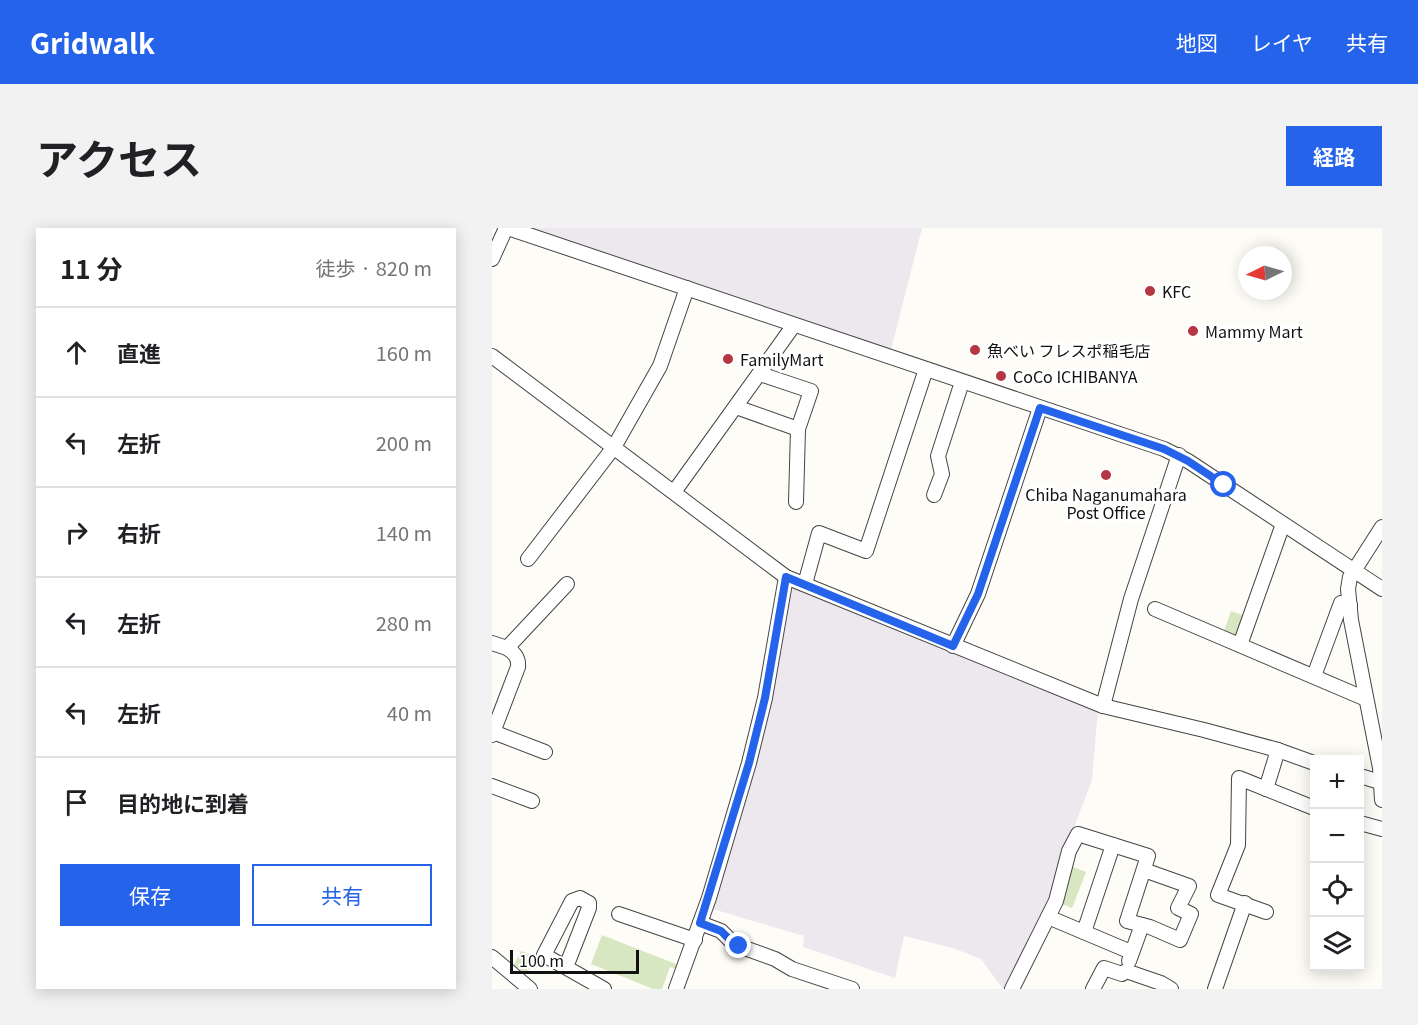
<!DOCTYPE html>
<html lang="ja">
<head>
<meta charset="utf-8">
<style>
  :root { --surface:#fff; --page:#f2f2f2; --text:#202124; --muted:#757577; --line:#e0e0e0; --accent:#2563eb }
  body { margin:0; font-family:Georgia,"Noto Sans JP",serif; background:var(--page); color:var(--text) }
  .controls { position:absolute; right:18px; bottom:18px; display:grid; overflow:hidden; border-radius:0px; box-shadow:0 3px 15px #0003 }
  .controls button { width:54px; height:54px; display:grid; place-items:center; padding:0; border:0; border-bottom:2px solid var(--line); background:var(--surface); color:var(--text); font:30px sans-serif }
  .compass { position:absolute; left:746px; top:18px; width:54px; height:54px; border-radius:50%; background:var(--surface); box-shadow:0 3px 15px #0003; rotate:265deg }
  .scale { position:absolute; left:18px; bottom:15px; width:129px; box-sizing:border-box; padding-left:6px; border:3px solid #111; border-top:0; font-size:16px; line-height:21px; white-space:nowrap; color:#111; -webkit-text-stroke:4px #fff; paint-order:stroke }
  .stop { position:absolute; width:18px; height:18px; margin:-14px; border:4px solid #2563eb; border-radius:50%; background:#fff }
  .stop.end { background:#2563eb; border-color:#fff; box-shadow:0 2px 6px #0008 }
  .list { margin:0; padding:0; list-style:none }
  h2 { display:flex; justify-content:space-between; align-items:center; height:78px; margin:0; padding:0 24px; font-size:26px }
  h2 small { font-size:20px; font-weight:400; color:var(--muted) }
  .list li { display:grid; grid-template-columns:39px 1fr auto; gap:18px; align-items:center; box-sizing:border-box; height:90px; padding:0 24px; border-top:2px solid var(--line) }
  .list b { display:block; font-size:22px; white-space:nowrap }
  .list em { font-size:20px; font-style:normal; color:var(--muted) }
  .actions { display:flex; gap:12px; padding:18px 24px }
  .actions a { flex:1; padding:14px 0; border:2px solid var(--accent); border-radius:0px; text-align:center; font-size:21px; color:var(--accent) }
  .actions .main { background:var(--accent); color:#fff }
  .icon { flex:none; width:33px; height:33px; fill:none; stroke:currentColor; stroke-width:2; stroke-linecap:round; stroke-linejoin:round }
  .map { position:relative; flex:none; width:890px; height:761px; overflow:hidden; border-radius:0px }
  header { display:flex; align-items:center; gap:36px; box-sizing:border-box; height:84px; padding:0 30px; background:var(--accent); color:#fff }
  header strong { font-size:28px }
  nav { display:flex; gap:33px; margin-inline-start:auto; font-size:21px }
  .intro { display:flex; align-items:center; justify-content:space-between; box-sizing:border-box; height:144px; padding:0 36px }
  h1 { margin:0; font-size:42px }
  .button { padding:15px 27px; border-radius:0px; background:var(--accent); color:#fff; font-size:21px; font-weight:700 }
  main { display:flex; gap:36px; padding:0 36px }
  aside { flex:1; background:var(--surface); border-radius:0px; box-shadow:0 3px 15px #0003 }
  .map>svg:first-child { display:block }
</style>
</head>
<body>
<header>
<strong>Gridwalk</strong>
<nav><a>地図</a><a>レイヤ</a><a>共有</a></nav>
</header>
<div class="intro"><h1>アクセス</h1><a class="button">経路</a></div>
<main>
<aside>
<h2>11 分<small>徒歩 · 820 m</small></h2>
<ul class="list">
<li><svg class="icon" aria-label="ahead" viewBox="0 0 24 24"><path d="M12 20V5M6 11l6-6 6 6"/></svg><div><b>直進</b></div><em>160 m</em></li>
<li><svg class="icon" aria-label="left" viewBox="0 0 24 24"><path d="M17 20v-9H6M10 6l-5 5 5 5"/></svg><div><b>左折</b></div><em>200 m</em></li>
<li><svg class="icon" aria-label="right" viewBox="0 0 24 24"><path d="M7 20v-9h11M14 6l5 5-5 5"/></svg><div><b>右折</b></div><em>140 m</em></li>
<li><svg class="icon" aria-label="left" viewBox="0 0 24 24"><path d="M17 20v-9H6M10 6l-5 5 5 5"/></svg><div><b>左折</b></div><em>280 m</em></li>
<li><svg class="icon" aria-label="left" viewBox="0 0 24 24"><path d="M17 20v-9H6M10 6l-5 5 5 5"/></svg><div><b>左折</b></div><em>40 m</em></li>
<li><svg class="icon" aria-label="arrive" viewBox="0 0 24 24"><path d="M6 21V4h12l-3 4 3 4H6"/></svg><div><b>目的地に到着</b></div></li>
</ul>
<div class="actions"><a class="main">保存</a><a>共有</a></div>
</aside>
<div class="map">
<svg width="890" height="761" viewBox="0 0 890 761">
  <rect width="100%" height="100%" fill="#fefcf6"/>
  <!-- industrial -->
  <g fill="#ede7ee">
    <polygon points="37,0 430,0 399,122"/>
    <polygon points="298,356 606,481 600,552 581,602 568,627 560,665 515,761 511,761 489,731 461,720 412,708 403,750 311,719 312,708 221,681 264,539 282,453"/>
  </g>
  <!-- green -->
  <g fill="#d7e7c1">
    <polygon points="739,383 754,388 746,411 731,406"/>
    <polygon points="576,637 594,644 580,680 567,675"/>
    <polygon points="110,707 189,738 187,742 178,739 170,761 161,761 99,736"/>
    <polygon points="29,723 51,731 44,741 40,739 30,748 20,740"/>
  </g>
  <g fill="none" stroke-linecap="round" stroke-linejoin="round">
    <!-- minor casing -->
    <g stroke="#444" stroke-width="16">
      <g id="minor">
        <polyline points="16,0 672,221 696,233 890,361"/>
        <polyline points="0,31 14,0"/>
        <polyline points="0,128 294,349 611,478 712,502 786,522 822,535"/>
        <polyline points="268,146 319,163 306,201 304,274"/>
        <polyline points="244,179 306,201"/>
        <polyline points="182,264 302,97"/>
        <polyline points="442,267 450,246 446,228 470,154"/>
        <polyline points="890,299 858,349 856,361 859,392 888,540 890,572"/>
        <polyline points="36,331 122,219 168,138 195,60"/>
        <polyline points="313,356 327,305 374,323 434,141"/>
        <polyline points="663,381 874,471"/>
        <polyline points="0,415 15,420 75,356"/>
        <polyline points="748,417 791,296"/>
        <polyline points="461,418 486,366 548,180"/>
        <polyline points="822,448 849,375 858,377"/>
        <polyline points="611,478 639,371 687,227"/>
        <polyline points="1,504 53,524"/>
        <path d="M0,507L26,439C27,430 23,425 15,420"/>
        <polyline points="868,548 888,554"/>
        <polyline points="0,558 40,573"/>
        <polyline points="774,561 786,522"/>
        <polyline points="868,595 890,601"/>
        <polyline points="774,684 726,667 746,617 747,550 822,580"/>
        <polyline points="127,686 203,712"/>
        <polyline points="556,689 639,724"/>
        <polyline points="208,695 229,703 239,713 247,718 283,731 300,741 360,761"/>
        <polyline points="592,704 621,617"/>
        <polyline points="0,729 38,761"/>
        <polyline points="637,733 650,697"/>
        <polyline points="74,739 97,680 97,675 88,670 80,673 52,727 112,761"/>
        <polyline points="184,761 217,670 257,535 273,470 294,349"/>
        <polyline points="520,761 564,673 577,623 586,606 656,628 635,693 658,699 688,712 699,686 686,680 697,658 652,642"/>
        <polyline points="601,761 612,740 630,746 634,743 669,755 679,761"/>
        <polyline points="723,761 753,675"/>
      </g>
    </g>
    <!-- minor -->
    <use href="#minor" stroke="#fff" stroke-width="14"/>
  </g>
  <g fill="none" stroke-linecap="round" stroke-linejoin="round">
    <!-- route -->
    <polyline stroke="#2563eb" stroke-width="8" points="247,718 239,713 229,703 208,695 257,535 273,470 294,349 461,418 486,366 548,180 672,221 696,233 732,257"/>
  </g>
  <!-- markers -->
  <g fill="#b53542" stroke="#fff" stroke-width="2">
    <circle cx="658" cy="63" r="6"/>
    <circle cx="701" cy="103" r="6"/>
    <circle cx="483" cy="122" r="6"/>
    <circle cx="236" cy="131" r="6"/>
    <circle cx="509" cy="148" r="6"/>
    <circle cx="614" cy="247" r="6"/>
  </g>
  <g text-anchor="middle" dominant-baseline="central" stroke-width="6" stroke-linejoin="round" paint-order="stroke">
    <!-- poi labels -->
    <g font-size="16" fill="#111" stroke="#fff" text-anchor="start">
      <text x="670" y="63">KFC</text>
      <text x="713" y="103">Mammy Mart</text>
      <text x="495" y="122">魚べい フレスポ稲毛店</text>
      <text x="248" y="131">FamilyMart</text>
      <text x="521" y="148">CoCo ICHIBANYA</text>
      <text x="614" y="266" text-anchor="middle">Chiba Naganumahara<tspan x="614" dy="18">Post Office</tspan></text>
    </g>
  </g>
</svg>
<div class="controls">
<button>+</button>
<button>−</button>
<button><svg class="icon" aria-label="locate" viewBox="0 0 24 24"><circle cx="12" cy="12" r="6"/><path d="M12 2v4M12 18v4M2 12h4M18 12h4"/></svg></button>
<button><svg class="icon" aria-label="layers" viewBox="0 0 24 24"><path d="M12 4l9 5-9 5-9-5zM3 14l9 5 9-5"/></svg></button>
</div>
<svg class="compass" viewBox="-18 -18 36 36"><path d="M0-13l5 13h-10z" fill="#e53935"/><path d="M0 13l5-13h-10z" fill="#757577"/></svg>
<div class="scale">100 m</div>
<div class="stop" style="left:732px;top:257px"></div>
<div class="stop end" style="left:247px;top:718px"></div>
</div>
</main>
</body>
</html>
